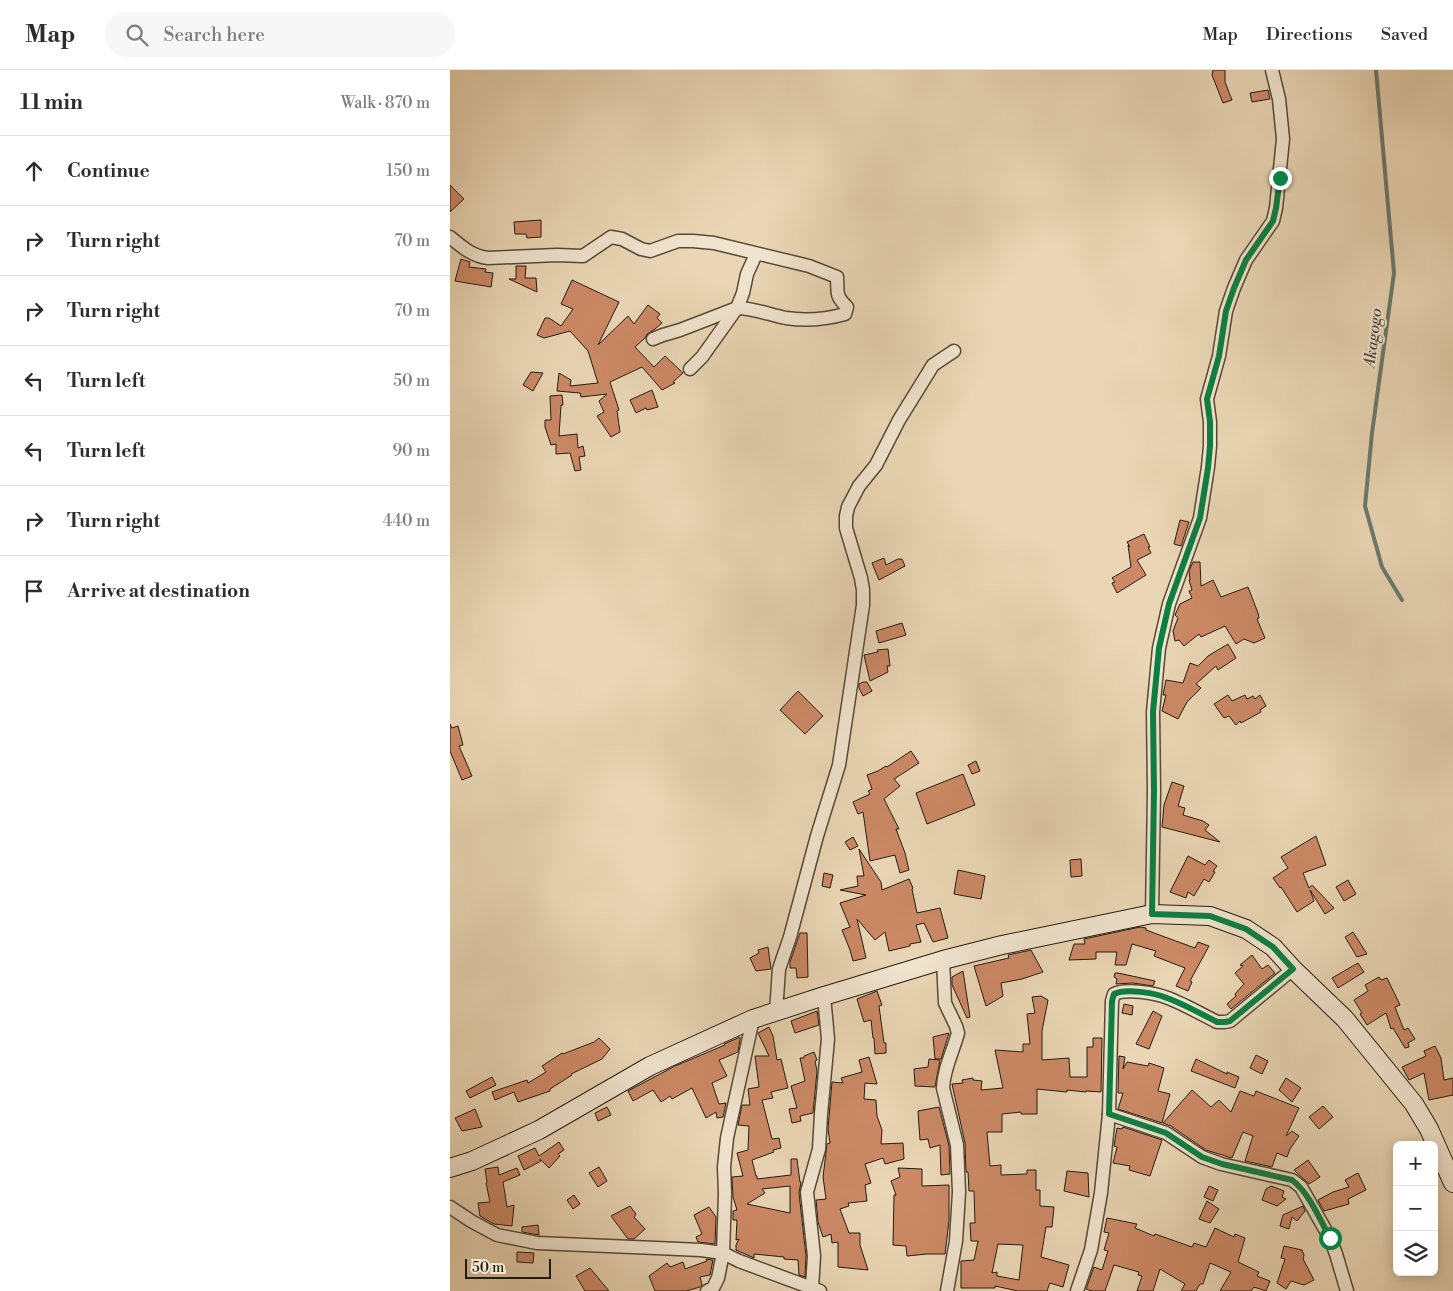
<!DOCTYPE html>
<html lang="en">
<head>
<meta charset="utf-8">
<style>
  :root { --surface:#fff; --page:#f7f7f7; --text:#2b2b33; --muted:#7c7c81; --line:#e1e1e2 }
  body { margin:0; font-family:"Libre Bodoni",serif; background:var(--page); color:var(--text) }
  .controls { position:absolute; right:15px; bottom:15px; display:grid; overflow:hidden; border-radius:8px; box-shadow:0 2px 12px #0003 }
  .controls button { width:45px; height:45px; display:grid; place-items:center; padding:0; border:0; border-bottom:1px solid var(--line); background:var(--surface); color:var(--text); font:25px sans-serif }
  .scale { position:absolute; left:15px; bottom:12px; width:86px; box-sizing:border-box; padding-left:5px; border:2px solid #241b0f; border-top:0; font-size:14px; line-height:18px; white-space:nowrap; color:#241b0f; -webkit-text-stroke:4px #f1e4cf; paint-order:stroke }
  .stop { position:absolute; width:15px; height:15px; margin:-11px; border:4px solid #0b8043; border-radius:50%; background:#fff }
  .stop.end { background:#0b8043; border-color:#fff; box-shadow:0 1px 5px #0008 }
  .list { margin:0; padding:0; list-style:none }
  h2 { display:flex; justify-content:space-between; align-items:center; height:65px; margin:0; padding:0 20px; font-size:21px }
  h2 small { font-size:16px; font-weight:400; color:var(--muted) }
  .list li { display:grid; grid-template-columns:32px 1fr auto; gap:15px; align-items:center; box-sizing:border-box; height:70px; padding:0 20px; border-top:1px solid var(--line) }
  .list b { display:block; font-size:19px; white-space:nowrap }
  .list em { font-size:16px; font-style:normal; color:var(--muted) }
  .icon { flex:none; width:28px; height:28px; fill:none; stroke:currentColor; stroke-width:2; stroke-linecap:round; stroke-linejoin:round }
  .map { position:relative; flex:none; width:1003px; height:1221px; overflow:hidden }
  header { display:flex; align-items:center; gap:30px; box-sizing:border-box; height:70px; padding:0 25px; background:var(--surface); border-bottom:1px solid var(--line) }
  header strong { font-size:24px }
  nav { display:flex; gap:28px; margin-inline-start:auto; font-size:18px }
  .search { width:350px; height:45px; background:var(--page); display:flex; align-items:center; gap:12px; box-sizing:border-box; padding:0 18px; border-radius:28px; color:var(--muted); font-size:19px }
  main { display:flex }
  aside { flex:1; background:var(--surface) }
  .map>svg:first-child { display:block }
</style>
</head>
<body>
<header>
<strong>Map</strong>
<div class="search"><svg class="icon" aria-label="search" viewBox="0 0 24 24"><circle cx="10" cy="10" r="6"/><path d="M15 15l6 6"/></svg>Search here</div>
<nav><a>Map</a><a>Directions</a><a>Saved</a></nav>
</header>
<main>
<aside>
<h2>11 min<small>Walk · 870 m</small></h2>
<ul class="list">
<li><svg class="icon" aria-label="ahead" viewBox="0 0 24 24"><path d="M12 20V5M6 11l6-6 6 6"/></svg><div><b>Continue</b></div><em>150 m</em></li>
<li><svg class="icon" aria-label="right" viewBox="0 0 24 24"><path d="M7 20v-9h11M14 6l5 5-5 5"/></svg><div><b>Turn right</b></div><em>70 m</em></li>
<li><svg class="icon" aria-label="right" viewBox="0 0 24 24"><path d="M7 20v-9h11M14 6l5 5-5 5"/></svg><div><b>Turn right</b></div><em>70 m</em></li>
<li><svg class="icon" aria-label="left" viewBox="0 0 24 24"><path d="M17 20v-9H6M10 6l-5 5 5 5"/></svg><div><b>Turn left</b></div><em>50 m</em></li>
<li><svg class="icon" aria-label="left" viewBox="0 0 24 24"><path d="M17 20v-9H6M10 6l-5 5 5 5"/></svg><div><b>Turn left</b></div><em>90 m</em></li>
<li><svg class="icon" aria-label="right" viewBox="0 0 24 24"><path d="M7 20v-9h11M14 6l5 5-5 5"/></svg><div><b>Turn right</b></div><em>440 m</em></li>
<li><svg class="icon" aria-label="arrive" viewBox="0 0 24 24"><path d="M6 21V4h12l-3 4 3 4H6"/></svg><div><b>Arrive at destination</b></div></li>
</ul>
</aside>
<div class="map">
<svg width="1003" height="1221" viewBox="0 0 1003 1221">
  <rect width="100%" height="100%" fill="#ead6b5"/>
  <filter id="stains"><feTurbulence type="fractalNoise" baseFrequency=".004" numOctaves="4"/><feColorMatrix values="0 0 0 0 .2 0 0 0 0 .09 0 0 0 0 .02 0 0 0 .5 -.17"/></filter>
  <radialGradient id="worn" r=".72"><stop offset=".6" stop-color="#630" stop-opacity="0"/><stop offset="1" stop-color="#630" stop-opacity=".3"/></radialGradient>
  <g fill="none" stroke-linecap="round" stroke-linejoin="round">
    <!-- stream -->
    <polyline stroke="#6a7a6e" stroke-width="4" points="926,0 944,203 922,363 915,436 932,497 952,530"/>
  </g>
  <!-- building -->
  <g fill="#cc8966" stroke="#241b0f" fill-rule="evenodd">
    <polygon points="763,0 775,0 775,12 782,30 773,33 762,5"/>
    <polygon points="818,20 820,29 802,32 800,23"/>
    <polygon points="0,115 14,129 0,142"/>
    <polygon points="91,150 91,167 77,168 76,164 65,164 64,152"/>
    <polygon points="11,189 20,192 19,197 36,199 35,202 43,203 41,217 5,211"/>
    <polygon points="66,196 76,196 75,208 86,208 87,222 59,209 66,209"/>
    <polygon points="122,210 169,232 148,275 178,246 184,254 198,235 210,244 207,248 212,253 205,259 197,264 195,268 185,277 204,297 215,286 233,303 223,312 225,313 212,320 192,297 160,312 169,340 167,341 170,362 161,367 147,346 154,342 149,331 157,324 131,327 130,323 107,321 109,303 121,310 120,316 148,313 138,281 120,261 94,268 87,265 95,248 99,248 111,256 123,239 111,234"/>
    <polygon points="81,302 93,303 83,321 73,315"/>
    <polygon points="202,320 208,337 197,340 196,338 186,343 180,330"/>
    <polygon points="112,325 113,335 111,335 109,366 127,364 128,378 133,376 135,386 129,387 131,400 125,401 120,383 106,384 106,374 101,375 95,357 95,350 101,350 100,326"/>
    <polygon points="730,450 739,452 731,476 724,474"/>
    <polygon points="694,464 700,477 698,477 701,483 687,490 696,505 667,523 662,513 665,512 662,508 681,497 678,475 680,477 677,472"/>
    <polygon points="434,488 436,495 448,489 452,489 455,496 429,510 422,493"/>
    <polygon points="743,492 750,492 751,516 763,510 771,527 798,517 808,543 809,548 807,549 815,568 804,573 794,569 786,574 775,556 751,567 749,564 734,576 729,570 725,571 723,561 728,548 725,545 730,534 742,528 739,521 742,520 739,510 740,510 739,501"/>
    <polygon points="452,553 456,565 429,573 426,561"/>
    <polygon points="778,574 786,588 768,600 766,596 746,614 751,618 737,632 728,649 712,641 716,625 713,625 716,610 733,613 740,593 748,596 758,586"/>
    <polygon points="438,579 440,596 437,596 438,602 420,611 414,585 428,582 427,580"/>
    <polygon points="413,612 417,612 422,621 413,626 409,618 409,614"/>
    <polygon points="348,621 373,646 355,664 330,640"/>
    <polygon points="778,625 782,631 795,625 797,629 803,626 805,629 810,625 816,636 810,640 811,642 791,653 790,651 786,655 779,646 774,648 764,634"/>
    <polygon points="0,654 2,658 8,656 13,675 9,676 22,706 12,710 0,681"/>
    <polygon points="461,681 469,693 444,709 450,716 434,729 449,759 446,759 455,783 459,800 450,803 445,785 420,791 413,742 408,744 403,732 420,724 418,721 422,719 417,705 428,701 436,696 437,697"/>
    <polygon points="526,691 530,701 522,704 518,695"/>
    <polygon points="513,704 525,735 477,754 466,723"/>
    <polygon points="722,712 734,716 728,736 735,738 733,745 753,751 759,755 755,760 770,772 712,757 714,735"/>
    <polygon points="866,766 876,795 853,803 859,818 862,815 884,838 875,844 860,820 864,831 847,842 831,817 830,818 823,808 838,798 831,787"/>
    <polygon points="403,767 408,776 400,780 395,772"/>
    <polygon points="409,779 431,812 432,820 459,809 463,818 462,819 467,843 490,838 498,868 483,872 474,853 466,855 471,872 460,874 460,876 439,881 435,862 425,870 407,849 416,888 403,891 400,880 392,860 400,857 390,833 416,825 390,820 408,816 407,806 414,806"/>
    <polygon points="738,786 755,795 759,790 767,796 763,801 765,802 759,812 754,809 744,826 738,822 736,828 720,822"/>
    <polygon points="631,789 632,806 621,807 620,790"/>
    <polygon points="508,800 535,806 531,829 504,824"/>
    <polygon points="374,803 383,805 380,818 372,816"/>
    <polygon points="898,810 906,824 894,831 886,817"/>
    <polygon points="690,857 696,858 696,860 745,878 748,872 759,876 740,911 742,912 738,921 726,916 735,898 704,886 706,881 682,874 676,895 665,895 667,882 646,882 646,889 619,890 624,874 635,874 634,869"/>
    <polygon points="903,862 917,884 907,887 895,867"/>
    <polygon points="350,863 357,863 358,907 347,908 346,898 340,898 340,892"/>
    <polygon points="318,877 321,899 306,901 300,888 309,883 308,880"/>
    <polygon points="581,880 593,902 572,909 551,913 553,926 536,936 524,896 559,888 558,885"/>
    <polygon points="802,885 812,899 818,895 825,903 781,939 777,934 786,926 785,924 794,914 785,903 793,896 790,895"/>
    <polygon points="908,893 914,902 888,918 882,908"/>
    <polygon points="513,901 520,947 517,948 502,915 502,907"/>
    <polygon points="665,903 668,903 705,911 703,916 683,913 666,914 667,909 664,907"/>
    <polygon points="929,907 931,910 937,908 950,935 945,937 954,960 958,958 965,969 958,973 959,977 955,978 943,958 941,959 936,943 917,955 910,944 912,943 904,930 918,921 915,915"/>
    <polygon points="427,921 432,935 429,936 434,973 436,973 436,983 425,984 424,968 423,968 421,950 414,952 407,929"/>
    <path d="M591,926L598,930L592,961V990L619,988L620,1007H637V977H643V968H652L651,1022L636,1021V1022L617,1020V1022L587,1019V1044H571V1042L552,1044V1062H537L540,1096L551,1095V1105L577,1104V1100H586V1120H590V1136L604,1137L602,1157H596L591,1187L619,1195L613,1217L600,1213L597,1221H568L545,1216V1218H511V1191L524,1190L528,1171H521L520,1153H525L524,1121H519L518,1102H516L515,1073L502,1014L513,1013L512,1010L523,1008V1010L532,1011L531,1020L553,1018L545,980L573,982V974H580L577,944L585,943L582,927ZM548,1174L573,1175L569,1210L547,1206V1202L542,1203Z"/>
    <polygon points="674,934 683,936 682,945 672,943"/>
    <polygon points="367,941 369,955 345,963 341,951"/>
    <polygon points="703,941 712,946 699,979 686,974"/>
    <path d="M319,957L323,966L327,990L331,989L338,1018L321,1022L323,1028L312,1030L322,1069L329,1068L331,1078L323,1080L324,1082L302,1090L306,1106H307V1109L341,1105V1089H347L350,1112H351L349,1123L356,1186L355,1207L349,1205L348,1190L334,1189V1187L304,1184V1188L286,1180V1175L289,1169L286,1170L287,1150H283V1141L287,1140L283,1127L282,1107L293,1106L287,1083L298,1080L299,1056L288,1055L292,1035H300L298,1019L309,1017L305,986H319L308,963ZM340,1116V1143L297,1134L315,1123L312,1119Z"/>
    <polygon points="499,963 491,989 485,989 483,967"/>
    <polygon points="290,967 290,969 288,982 269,990 277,1006 262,1013 269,1034 276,1033 273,1047 267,1048 266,1042 256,1048 242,1018 222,1029 220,1026 211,1032 203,1020 183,1031 178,1021 225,996 275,975 274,974"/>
    <polygon points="149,968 160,979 152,989 121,1004 122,1005 100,1019 100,1021 68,1032 64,1022 45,1030 42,1022 77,1010 78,1013 96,1002 92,996 112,983 113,984 144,972"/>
    <polygon points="985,976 991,988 994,1010 1003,1008 1003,1025 979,1030 974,1003 959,1010 952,997 976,986 974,981"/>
    <polygon points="364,982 367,990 365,991 367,1001 363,1043 350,1046 351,1051 342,1053 339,1039 347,1038 341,1016 355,1011 350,988 354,988 354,986"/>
    <polygon points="806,985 818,991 812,1004 800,998"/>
    <polygon points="669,986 675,987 673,999 677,992 698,996 699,993 714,998 708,1021 720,1024 712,1053 668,1039 673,1023 668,1023"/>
    <polygon points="419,987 427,1014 415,1013 414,1029 426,1030 427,1046 432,1060 431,1074 453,1073 454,1089 435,1094 433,1088 415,1094 421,1113 415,1115 417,1131 398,1133 399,1136 390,1139 399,1163 410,1163 410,1175 418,1200 388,1197 388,1172 382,1173 381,1164 373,1167 368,1152 366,1130 376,1129 373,1107 377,1074 380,1073 378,1059 382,1012 393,1013 391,1008 412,1002 409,990"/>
    <polygon points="479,989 490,990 485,1017 465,1016 464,999 478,997"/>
    <polygon points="746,989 777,1004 777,1002 789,1007 785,1018 741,1001"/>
    <polygon points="42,1007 46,1015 20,1028 16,1021"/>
    <polygon points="836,1008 851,1018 842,1032 829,1020"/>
    <polygon points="742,1020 761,1037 769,1030 781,1042 790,1021 804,1026 806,1021 849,1038 836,1066 842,1061 849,1066 840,1079 837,1087 827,1083 822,1097 795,1091 803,1066 793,1062 782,1088 756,1080 721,1056 713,1053"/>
    <polygon points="873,1036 883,1047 869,1059 859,1047"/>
    <polygon points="157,1037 161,1045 148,1051 145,1043"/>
    <polygon points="489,1037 499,1076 500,1104 491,1105 490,1075 480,1078 478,1069 470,1070 468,1041"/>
    <polygon points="25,1039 32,1057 12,1061 5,1048"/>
    <polygon points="673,1057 712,1070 700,1106 679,1100 680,1096 663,1093 667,1077 664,1076 667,1058 672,1059"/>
    <polygon points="109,1072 114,1080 108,1084 110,1086 99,1098 90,1089 91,1091 74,1100 68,1086 85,1078 89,1086"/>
    <polygon points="858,1090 870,1107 859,1114 844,1100"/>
    <polygon points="48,1097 49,1105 67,1098 70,1105 53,1112 57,1137 64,1135 62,1156 44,1154 30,1146 28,1133 40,1132 36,1113 37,1112 35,1099"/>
    <polygon points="149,1097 157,1111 148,1117 139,1103"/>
    <polygon points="448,1098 472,1099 472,1116 499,1115 499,1151 495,1184 477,1184 457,1186 456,1176 443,1175 444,1125 446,1125 441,1111 450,1107"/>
    <polygon points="617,1101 638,1103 639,1127 614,1121"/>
    <polygon points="908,1103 916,1120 898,1129 899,1134 874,1141 868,1130 883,1122 899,1117 895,1110"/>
    <polygon points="759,1116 768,1120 763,1131 754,1127"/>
    <polygon points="821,1116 834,1121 832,1127 836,1129 827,1136 812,1130 816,1119"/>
    <polygon points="124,1125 130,1134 123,1139 117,1130"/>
    <polygon points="757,1131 769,1139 760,1153 749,1149"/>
    <polygon points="180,1136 186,1144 184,1147 195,1159 184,1169 178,1169 161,1146"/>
    <polygon points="853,1136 855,1141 847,1151 842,1147 839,1159 830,1156 833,1145"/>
    <polygon points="259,1137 266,1147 265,1174 248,1172 246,1167 252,1164 244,1145"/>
    <polygon points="657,1148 687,1154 685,1158 704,1166 705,1164 742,1177 744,1173 756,1177 765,1158 784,1167 785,1164 795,1168 788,1192 809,1202 807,1206 820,1211 816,1221 804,1217 801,1221 770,1221 781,1202 760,1193 753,1214 750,1214 746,1221 731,1221 735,1214 710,1199 703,1221 687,1221 692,1206 688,1205 689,1202 664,1195 655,1221 642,1221 636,1219 644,1197 652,1200 658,1181 654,1180 659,1163 654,1162"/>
    <polygon points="88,1155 89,1165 72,1162 72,1157"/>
    <polygon points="834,1176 852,1180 854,1185 853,1189 864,1210 854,1215 841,1211 836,1219 827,1213 835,1189 831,1188"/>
    <polygon points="67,1182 84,1183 83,1193 67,1192"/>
    <polygon points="256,1189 263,1190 260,1205 250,1207 252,1215 250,1217 236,1221 205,1221 199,1206 217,1193 220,1197 233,1192 235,1199 257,1191"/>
    <polygon points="140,1198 159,1221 135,1221 126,1206"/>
  </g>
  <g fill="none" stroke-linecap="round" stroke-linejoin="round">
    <!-- street casing -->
    <g stroke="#564a38" stroke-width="15">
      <g id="street">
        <path d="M0,167C12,177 22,186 38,188L107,185L133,186L161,167L172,169L191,179L200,181L228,171H243L264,173L359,196L387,207C388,224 385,225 397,237L395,244C377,249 355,251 336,248C320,245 304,238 287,238L230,260L213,265L203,269"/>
        <polyline points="240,299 252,287 287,238 293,223 297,204 306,184"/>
        <polyline points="702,844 704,721 703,642 709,578 719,534 750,448 758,397 760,376 760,352 757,329 769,286 776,241 784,218 796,190 823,151 826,138 833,69 829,29 822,0"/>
        <path d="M493,890L495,933L506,956L508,963C503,982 494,997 493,1018L507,1075L509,1122L506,1171L497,1221"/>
        <polyline points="326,942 329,899 340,867 367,766 389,695 413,535 413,520 411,508 396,458 396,446 398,437 409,416 426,395 449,350 483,295 504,281"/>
        <polyline points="659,1044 716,1063 752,1087 771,1094 842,1110 851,1117 880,1168 886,1184 897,1221"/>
        <polyline points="0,1137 21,1151 47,1165 87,1173 206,1178 251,1180 273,1183 289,1191 370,1221"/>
        <polyline points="362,1218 364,1186 357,1122 369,1079 371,1044 378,969 374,926"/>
        <polyline points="257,1221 263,1218 268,1208 273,1183 275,1124 274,1097 277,1068 303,949"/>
        <path d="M627,1221L641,1180L651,1123L659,1044L662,931L664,924C676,918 705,923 718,928C734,934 751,944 767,952H775L780,951L843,899"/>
      </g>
    </g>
    <!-- secondary casing -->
    <g stroke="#241b0f" stroke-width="20">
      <polyline id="secondary" points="0,1098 22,1091 89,1060 200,996 303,949 374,926 493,890 552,875 702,844 760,846 796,859 823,877 843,899 895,949 964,1034 979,1059 1003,1113"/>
    </g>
    <!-- street -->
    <use href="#street" stroke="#f1e4cf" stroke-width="12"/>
    <!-- secondary -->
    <use href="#secondary" stroke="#f1e4cf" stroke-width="18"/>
  </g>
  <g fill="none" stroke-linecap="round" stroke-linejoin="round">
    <!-- route -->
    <path stroke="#0b8043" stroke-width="6" d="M830,108L826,138L823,151L796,190L784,218L776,241L769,286L757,329L760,352V376L758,398L750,448L719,534L709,578L703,642L704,721L702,844L760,846L796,859L823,877L843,899L780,951L775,952H767C751,944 734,934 717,928C705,923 676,918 664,924L662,931L659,1044L716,1063L752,1087L772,1094L842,1110C860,1124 869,1148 880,1168"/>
  </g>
  <g text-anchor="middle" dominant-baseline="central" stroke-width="4" stroke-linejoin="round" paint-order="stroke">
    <!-- water labels -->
    <g font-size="16" font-style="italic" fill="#474a3e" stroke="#f1e4cf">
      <text transform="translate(923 268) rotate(-83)">Akagogo</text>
    </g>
  </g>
  <rect width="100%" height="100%" filter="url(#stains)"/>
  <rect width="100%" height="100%" fill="url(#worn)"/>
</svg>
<div class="controls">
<button>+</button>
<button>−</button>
<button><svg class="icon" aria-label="layers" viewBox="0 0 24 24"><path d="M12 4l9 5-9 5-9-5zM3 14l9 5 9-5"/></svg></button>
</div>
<div class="scale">50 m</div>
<div class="stop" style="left:880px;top:1168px"></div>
<div class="stop end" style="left:830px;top:108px"></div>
</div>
</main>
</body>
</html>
